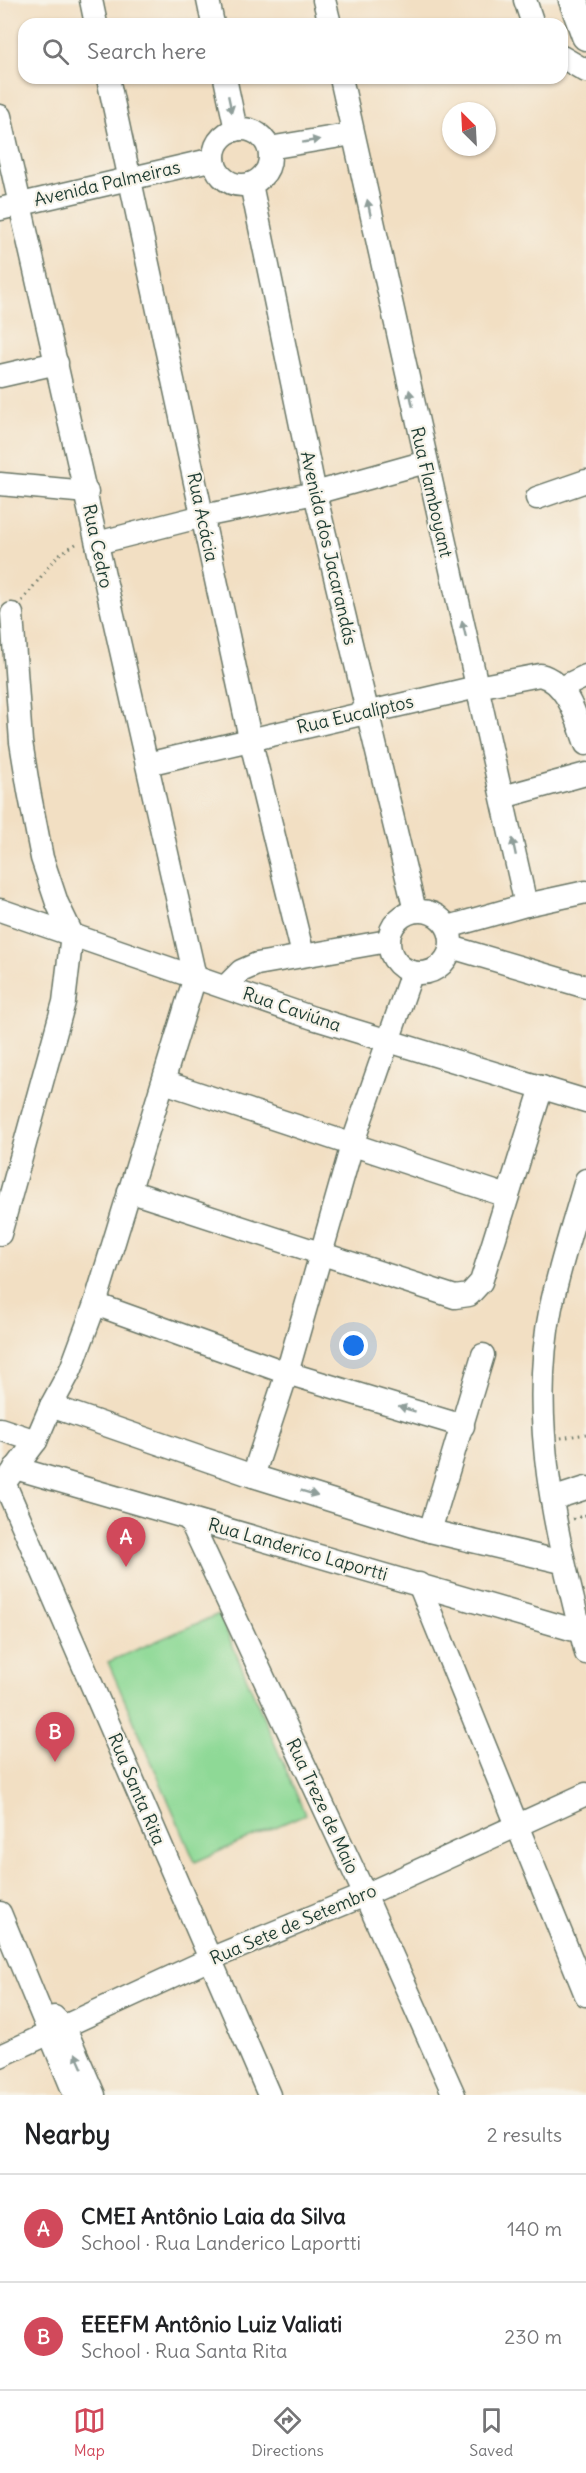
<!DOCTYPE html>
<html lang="en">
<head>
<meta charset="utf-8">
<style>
  :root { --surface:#fff; --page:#f2f2f2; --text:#202124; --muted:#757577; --line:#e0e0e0; --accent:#d1495b }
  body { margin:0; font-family:Delius,sans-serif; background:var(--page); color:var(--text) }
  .compass { position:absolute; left:442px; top:102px; width:54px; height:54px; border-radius:50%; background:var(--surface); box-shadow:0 2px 4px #0004; rotate:336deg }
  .you { position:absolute; left:354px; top:1346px; width:21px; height:21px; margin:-15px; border:4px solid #fff; border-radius:50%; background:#1a73e8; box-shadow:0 0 0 9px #1a73e833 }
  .badge { display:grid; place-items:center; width:39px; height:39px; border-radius:50%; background:var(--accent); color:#fff; font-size:20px; font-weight:700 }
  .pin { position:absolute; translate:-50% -50px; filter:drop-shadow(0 2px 3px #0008) }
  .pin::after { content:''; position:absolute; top:32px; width:21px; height:18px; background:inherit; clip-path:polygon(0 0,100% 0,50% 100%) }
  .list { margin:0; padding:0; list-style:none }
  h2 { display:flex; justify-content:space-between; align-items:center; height:78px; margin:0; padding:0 24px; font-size:26px }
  h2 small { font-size:20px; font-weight:400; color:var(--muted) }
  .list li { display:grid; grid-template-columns:39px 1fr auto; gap:18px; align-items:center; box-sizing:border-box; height:108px; padding:0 24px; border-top:2px solid var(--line) }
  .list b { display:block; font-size:22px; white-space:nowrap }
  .list p { margin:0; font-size:20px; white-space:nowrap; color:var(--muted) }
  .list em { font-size:20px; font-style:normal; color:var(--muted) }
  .icon { flex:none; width:33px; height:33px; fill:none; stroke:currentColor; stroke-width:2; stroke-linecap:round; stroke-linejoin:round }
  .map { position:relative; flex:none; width:586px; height:2095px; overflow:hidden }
  .search { position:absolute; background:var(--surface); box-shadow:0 2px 4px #0004; left:18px; right:18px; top:18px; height:66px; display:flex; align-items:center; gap:15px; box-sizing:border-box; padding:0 21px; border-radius:18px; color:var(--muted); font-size:22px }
  .sheet { height:294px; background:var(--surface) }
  nav { display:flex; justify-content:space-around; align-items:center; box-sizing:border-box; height:84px; border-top:2px solid var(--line); background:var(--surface); font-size:16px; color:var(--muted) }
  nav a { display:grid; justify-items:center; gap:3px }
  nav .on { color:var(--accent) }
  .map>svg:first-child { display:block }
</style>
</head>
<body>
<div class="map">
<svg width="586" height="2095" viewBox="0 0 586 2095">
  <rect width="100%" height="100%" fill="#f7f3e8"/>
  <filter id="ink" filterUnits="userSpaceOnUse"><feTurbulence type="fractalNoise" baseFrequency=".0167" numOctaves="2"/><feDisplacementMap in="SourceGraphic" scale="12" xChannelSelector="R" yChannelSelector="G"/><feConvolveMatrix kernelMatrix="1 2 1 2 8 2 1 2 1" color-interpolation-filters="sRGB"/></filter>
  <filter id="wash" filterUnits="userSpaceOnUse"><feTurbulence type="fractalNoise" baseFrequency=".008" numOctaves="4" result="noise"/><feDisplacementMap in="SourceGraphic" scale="24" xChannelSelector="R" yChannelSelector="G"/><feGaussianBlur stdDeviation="1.35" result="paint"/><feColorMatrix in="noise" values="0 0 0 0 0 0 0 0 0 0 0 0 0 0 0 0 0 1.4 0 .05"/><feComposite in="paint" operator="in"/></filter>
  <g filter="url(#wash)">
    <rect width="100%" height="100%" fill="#f2dfc3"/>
    <!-- green -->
    <polygon fill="#8ed996" stroke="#568b65" stroke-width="1.5" points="219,1614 305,1814 195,1862 108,1662"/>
  </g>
  <g filter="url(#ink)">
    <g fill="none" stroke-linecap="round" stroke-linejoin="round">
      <!-- minor casing -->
      <g stroke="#697666" stroke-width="25">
        <g id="minor">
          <polyline points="91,0 96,24"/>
          <polyline points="208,0 213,24"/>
          <polyline points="324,0 330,24"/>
          <polyline points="525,0 533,24"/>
          <polyline points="562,57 586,71"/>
          <polyline points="108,78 250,738 303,955"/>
          <polyline points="225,78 236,130"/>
          <polyline points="341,78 526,905"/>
          <polyline points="0,116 195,977 95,1304 71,1369 51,1406 36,1441 0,1489"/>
          <circle cx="242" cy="157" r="28"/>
          <polyline points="269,148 353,134"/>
          <polyline points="251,184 315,493 415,911"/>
          <polyline points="0,209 214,159"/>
          <polyline points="0,376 57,363"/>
          <polyline points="0,484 87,492"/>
          <polyline points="537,498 586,481"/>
          <polyline points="97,543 203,516 315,493 426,462"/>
          <polyline points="561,688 586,676"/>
          <path d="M147,764L477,687L540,675C568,682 577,720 586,744"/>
          <polyline points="503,797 586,774"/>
          <polyline points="0,910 313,1018 586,1101"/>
          <circle cx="420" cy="942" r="31"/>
          <polyline points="448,927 526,905 586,892"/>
          <polyline points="451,947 586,987"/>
          <polyline points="226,986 241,971 257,964 388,941"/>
          <polyline points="164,1082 507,1196"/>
          <path d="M586,1180C574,1222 560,1264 551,1307C527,1424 558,1540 586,1653"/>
          <polyline points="129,1191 455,1297 469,1295 481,1282 542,1087"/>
          <polyline points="0,1234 64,1002 72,934 57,903 42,858 29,791 21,742 12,614"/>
          <polyline points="95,1304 287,1373 463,1426"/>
          <polyline points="51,1406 253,1476 430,1531 562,1562"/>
          <polyline points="0,1429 36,1441"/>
          <polyline points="15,1468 581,1632"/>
          <polyline points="253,1476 287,1373 352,1145 412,972"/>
          <polyline points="4,1482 269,2095"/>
          <polyline points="552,1499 586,1488"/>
          <polyline points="189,1518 365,1895 454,2095"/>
          <polyline points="430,1531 483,1355"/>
          <polyline points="419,1584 586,1995"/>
          <polyline points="0,1913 75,2095"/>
          <polyline points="54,2017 65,2028 94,2095"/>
          <polyline points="0,2056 210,1959 365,1895 586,1794"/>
        </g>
      </g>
      <!-- major casing -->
      <g stroke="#697666" stroke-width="31">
        <polyline id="major" points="573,0 586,36"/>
      </g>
      <!-- path -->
      <g stroke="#697666" stroke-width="3" stroke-dasharray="1.5 4.5" stroke-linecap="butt">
        <polyline points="22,601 58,555 79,542"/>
        <polyline points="561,1438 586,1434"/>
        <polyline points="573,1519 586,1515"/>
      </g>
      <!-- minor -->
      <use href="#minor" stroke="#fff" stroke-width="22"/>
      <!-- major -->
      <use href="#major" stroke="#fff" stroke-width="28"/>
    </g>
    <!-- one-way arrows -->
    <defs><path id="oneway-solid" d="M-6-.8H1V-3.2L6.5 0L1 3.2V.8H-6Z" transform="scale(1.5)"/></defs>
    <g fill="#8f9e9a">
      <use href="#oneway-solid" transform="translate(230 104) rotate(78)"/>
      <use href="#oneway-solid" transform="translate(311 141) rotate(-10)"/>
      <use href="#oneway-solid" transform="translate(369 208) rotate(-102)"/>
      <use href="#oneway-solid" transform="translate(411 398) rotate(-102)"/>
      <use href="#oneway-solid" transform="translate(464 629) rotate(-103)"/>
      <use href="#oneway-solid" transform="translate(514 847) rotate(-102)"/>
      <use href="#oneway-solid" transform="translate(407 1409) rotate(-163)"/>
      <use href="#oneway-solid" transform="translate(309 1493) rotate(17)"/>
      <use href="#oneway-solid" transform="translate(79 2061) rotate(-114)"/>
    </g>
  </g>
  <g text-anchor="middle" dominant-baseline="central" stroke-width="4.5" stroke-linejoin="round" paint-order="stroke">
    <!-- street labels -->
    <g font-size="18" fill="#1f3d34" stroke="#f7f3e8">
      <text transform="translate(107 183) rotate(-13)">Avenida Palmeiras</text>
      <text transform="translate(432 492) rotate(77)">Rua Flamboyant</text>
      <text transform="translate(203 517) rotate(78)">Rua Acácia</text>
      <text transform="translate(98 546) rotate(78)">Rua Cedro</text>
      <text transform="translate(329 548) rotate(77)">Avenida dos Jacarandás</text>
      <text transform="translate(355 714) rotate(-13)">Rua Eucalíptos</text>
      <text transform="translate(292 1009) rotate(19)">Rua Caviúna</text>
      <text transform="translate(298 1549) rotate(16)">Rua Landerico Laportti</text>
      <text transform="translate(137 1789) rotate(67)">Rua Santa Rita</text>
      <text transform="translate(323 1806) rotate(65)">Rua Treze de Maio</text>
      <text transform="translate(293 1924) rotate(-23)">Rua Sete de Setembro</text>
    </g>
  </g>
</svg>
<svg class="compass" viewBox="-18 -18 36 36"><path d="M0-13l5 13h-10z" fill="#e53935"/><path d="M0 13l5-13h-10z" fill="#757577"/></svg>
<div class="you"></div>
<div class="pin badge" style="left:126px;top:1567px">A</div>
<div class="pin badge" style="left:55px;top:1762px">B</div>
<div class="search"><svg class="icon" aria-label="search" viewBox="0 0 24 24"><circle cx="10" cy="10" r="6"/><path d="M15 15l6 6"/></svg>Search here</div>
</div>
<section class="sheet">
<h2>Nearby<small>2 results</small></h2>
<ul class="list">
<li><span class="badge">A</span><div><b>CMEI Antônio Laia da Silva</b><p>School · Rua Landerico Laportti</p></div><em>140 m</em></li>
<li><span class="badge">B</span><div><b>EEEFM Antônio Luiz Valiati</b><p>School · Rua Santa Rita</p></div><em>230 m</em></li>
</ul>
</section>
<nav>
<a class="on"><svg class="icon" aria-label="map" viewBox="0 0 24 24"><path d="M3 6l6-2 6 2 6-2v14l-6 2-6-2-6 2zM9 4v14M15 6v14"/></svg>Map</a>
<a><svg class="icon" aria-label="directions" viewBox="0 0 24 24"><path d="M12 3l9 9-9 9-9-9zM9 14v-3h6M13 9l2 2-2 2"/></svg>Directions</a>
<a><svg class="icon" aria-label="saved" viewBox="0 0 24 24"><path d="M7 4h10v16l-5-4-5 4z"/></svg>Saved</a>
</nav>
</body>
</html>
